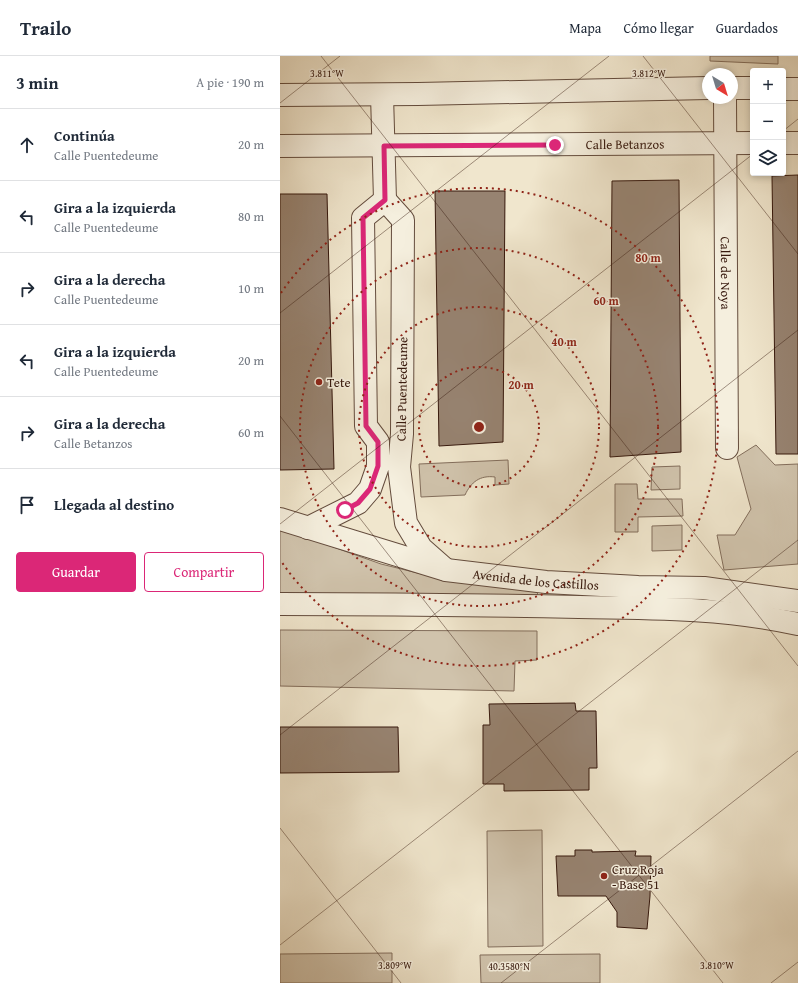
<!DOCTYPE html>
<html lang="es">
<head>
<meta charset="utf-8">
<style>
  :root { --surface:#fff; --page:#f2f2f3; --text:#1f2937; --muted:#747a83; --line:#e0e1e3; --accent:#db2777 }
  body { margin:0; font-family:"Gentium Book Plus",serif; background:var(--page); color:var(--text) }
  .controls { position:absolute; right:12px; top:12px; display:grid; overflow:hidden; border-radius:4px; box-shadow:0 2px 6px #0003 }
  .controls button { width:36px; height:36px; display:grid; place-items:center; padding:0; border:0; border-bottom:1px solid var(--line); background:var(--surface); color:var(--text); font:20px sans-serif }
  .compass { position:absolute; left:422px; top:12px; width:36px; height:36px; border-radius:50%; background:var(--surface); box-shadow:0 2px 6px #0003; rotate:142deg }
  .stop { position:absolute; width:12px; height:12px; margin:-9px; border:3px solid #db2777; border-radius:50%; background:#fff }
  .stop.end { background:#db2777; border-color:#fff; box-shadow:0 1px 4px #0008 }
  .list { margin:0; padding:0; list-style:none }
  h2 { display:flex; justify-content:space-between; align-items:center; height:52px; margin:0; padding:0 16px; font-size:17px }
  h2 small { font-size:13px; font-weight:400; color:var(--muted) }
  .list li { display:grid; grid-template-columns:26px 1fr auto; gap:12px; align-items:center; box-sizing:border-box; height:72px; padding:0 16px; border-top:1px solid var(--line) }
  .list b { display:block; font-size:15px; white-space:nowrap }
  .list p { margin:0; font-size:13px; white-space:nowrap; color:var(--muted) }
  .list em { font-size:13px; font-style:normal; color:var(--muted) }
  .actions { display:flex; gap:8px; padding:12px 16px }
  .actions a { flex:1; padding:9px 0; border:1px solid var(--accent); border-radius:4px; text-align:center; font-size:14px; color:var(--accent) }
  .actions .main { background:var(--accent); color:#fff }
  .icon { flex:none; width:22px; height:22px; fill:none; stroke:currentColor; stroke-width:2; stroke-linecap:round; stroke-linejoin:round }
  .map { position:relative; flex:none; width:518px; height:927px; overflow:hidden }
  header { display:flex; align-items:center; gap:24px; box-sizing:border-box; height:56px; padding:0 20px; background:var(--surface); border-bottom:1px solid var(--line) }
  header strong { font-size:19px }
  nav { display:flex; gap:22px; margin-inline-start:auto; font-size:14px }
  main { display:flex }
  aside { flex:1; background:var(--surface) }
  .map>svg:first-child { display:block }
</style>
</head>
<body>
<header>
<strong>Trailo</strong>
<nav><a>Mapa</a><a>Cómo llegar</a><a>Guardados</a></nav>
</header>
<main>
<aside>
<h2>3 min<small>A pie · 190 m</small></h2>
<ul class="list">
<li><svg class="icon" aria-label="ahead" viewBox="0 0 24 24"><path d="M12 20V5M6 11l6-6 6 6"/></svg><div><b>Continúa</b><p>Calle Puentedeume</p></div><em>20 m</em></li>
<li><svg class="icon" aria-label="left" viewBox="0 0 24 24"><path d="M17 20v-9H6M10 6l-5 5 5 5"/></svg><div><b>Gira a la izquierda</b><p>Calle Puentedeume</p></div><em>80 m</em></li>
<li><svg class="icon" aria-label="right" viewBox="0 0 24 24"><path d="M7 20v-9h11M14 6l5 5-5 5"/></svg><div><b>Gira a la derecha</b><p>Calle Puentedeume</p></div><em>10 m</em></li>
<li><svg class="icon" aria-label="left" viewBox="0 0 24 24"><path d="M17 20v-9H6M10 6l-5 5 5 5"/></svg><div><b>Gira a la izquierda</b><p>Calle Puentedeume</p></div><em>20 m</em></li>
<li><svg class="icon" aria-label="right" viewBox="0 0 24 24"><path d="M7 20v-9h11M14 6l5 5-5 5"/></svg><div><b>Gira a la derecha</b><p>Calle Betanzos</p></div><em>60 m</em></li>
<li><svg class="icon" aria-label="arrive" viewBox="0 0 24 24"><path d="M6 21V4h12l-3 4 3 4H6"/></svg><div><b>Llegada al destino</b></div></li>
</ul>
<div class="actions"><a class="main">Guardar</a><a>Compartir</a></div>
</aside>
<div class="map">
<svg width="518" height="927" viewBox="0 0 518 927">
  <rect width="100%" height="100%" fill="#f0e6cd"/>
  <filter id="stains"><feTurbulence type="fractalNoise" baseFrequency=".005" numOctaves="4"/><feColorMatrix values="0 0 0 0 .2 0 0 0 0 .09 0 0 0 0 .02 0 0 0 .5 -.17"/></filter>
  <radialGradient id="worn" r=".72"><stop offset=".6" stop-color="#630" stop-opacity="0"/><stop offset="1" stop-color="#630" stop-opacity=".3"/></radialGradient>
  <!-- green -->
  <g fill="#d0c3ac" stroke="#836e5c">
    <polygon points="430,0 498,0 498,8 430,5"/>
    <polygon points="476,389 495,409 518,408 518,508 444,514 437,479 455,479 471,453 457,401"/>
    <path d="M228,404L229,428L215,429V421C200,419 191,426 185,439L141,441L139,408Z"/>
    <polygon points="400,410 400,433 371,434 372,411"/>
    <polygon points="335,428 357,428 358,443 402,443 403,460 358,461 358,476 335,476"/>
    <polygon points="402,469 402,494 372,495 372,470"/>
    <polygon points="0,472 101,508 162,523 258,535 257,540 0,537"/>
    <polygon points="0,574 257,575 257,604 235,605 234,635 0,630"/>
    <polygon points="262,774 263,890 208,891 207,775"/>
    <polygon points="112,897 112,927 0,927 0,898"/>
    <polygon points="320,898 320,927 201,927 200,899"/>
  </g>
  <!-- building -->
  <g fill="#978371" stroke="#36180d">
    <polygon points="518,119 518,398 496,398 492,120"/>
    <polygon points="399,124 401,396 330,401 332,125"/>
    <polygon points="155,135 225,135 223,386 159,390"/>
    <polygon points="0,138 47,138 54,413 0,414"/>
    <polygon points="295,647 296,655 316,655 317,712 309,712 309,734 224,735 224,728 203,728 203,669 210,669 209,648"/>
    <polygon points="0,671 118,671 119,716 0,717"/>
    <polygon points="295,794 312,794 312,796 356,795 355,800 371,800 370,840 367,873 337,871 337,856 326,840 278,840 276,800 295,800"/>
  </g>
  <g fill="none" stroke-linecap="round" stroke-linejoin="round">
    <!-- minor casing -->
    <g stroke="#644c3d" stroke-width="24">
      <g id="minor">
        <polyline points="452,32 473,32"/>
        <polyline points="503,33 518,33"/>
        <polyline points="0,39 138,38 428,32"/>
        <polyline points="102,39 105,144"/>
        <path id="s1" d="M445,42L447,392"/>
        <polyline points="503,87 518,87"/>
        <path id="s2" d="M0,90L473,87"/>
        <polyline points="28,472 78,447 90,433 98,410 98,386 86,370 83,162 105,144 123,164 122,378 119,411 126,467 141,492 166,514"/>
      </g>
    </g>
    <!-- tertiary casing -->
    <g stroke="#644c3d" stroke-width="24">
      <g id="tertiary">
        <path id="s3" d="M0,463L166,514L266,526L358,531L424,532L518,545"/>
        <path d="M0,548C100,548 199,549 299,551C372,552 446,552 518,568"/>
      </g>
    </g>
    <!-- minor -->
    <use href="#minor" stroke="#f5efde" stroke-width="22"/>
    <!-- tertiary -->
    <use href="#tertiary" stroke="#f5efde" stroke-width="22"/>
  </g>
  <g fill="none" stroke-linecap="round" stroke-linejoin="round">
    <!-- route -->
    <polyline stroke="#db2777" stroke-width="5" points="65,454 78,447 90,433 98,410 98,386 86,370 83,162 105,144 104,90 275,89"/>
  </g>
  <!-- ticks -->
  <path fill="none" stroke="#36180d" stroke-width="1" stroke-opacity="0.45" d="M41,0L518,610M363,0L518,198M0,47L60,0M503,75L518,63M0,257L329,0M0,360L443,927M0,468L473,98M0,679L518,274M0,772L121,927M0,889L518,484M221,927L518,695M491,927L518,906"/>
  <!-- distance rings -->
  <g fill="none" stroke="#8f2418" stroke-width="2" stroke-dasharray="2 4">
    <circle cx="199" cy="371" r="60"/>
    <circle cx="199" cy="371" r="120"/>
    <circle cx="199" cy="371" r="179"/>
    <path d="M1 237A239 239 0 1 1 1 505"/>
  </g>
  <!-- markers -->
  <g fill="#8f2418" stroke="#f5efde" stroke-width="1.5">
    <circle cx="39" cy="326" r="4"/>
    <circle cx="324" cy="820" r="4"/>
  </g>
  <g text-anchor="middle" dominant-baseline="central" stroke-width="3" stroke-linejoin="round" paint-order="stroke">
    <!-- street labels -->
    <g font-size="13" fill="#36180d" stroke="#f5efde">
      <text stroke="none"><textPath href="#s2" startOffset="345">Calle Betanzos</textPath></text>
      <text stroke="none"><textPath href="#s1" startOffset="175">Calle de Noya</textPath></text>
      <text transform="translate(122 333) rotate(-89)">Calle Puentedeume</text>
      <text stroke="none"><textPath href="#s3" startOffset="264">Avenida de los Castillos</textPath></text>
    </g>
    <!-- poi labels -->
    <g font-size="13" fill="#36180d" stroke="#f5efde" text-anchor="start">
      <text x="47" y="326">Tete</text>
      <text x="332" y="813">Cruz Roja<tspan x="332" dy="15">- Base 51</tspan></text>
    </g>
  </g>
  <g font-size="10" text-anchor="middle" fill="#36180d" stroke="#f5efde" stroke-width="3" stroke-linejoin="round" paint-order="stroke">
    <text x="47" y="21">3.811°W</text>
    <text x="369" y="21">3.812°W</text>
    <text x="115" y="913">3.809°W</text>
    <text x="437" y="913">3.810°W</text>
    <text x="229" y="914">40.3580°N</text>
  </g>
  <circle cx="199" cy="371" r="6" fill="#8f2418" stroke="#f5efde" stroke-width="2"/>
  <g font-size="12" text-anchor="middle" font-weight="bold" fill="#8f2418" stroke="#f5efde" stroke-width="3" stroke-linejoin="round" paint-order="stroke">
    <text x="368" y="206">80 m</text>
    <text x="326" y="249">60 m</text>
    <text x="284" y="290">40 m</text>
    <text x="241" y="333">20 m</text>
  </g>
  <rect width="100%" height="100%" filter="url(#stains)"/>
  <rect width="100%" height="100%" fill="url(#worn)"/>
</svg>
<div class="controls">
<button>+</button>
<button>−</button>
<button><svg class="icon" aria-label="layers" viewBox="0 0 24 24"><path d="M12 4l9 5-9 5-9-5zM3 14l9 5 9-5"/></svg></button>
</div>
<svg class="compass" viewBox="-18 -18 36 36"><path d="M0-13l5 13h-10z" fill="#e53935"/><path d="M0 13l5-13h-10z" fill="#747a83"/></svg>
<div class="stop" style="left:65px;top:454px"></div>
<div class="stop end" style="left:275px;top:89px"></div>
</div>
</main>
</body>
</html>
